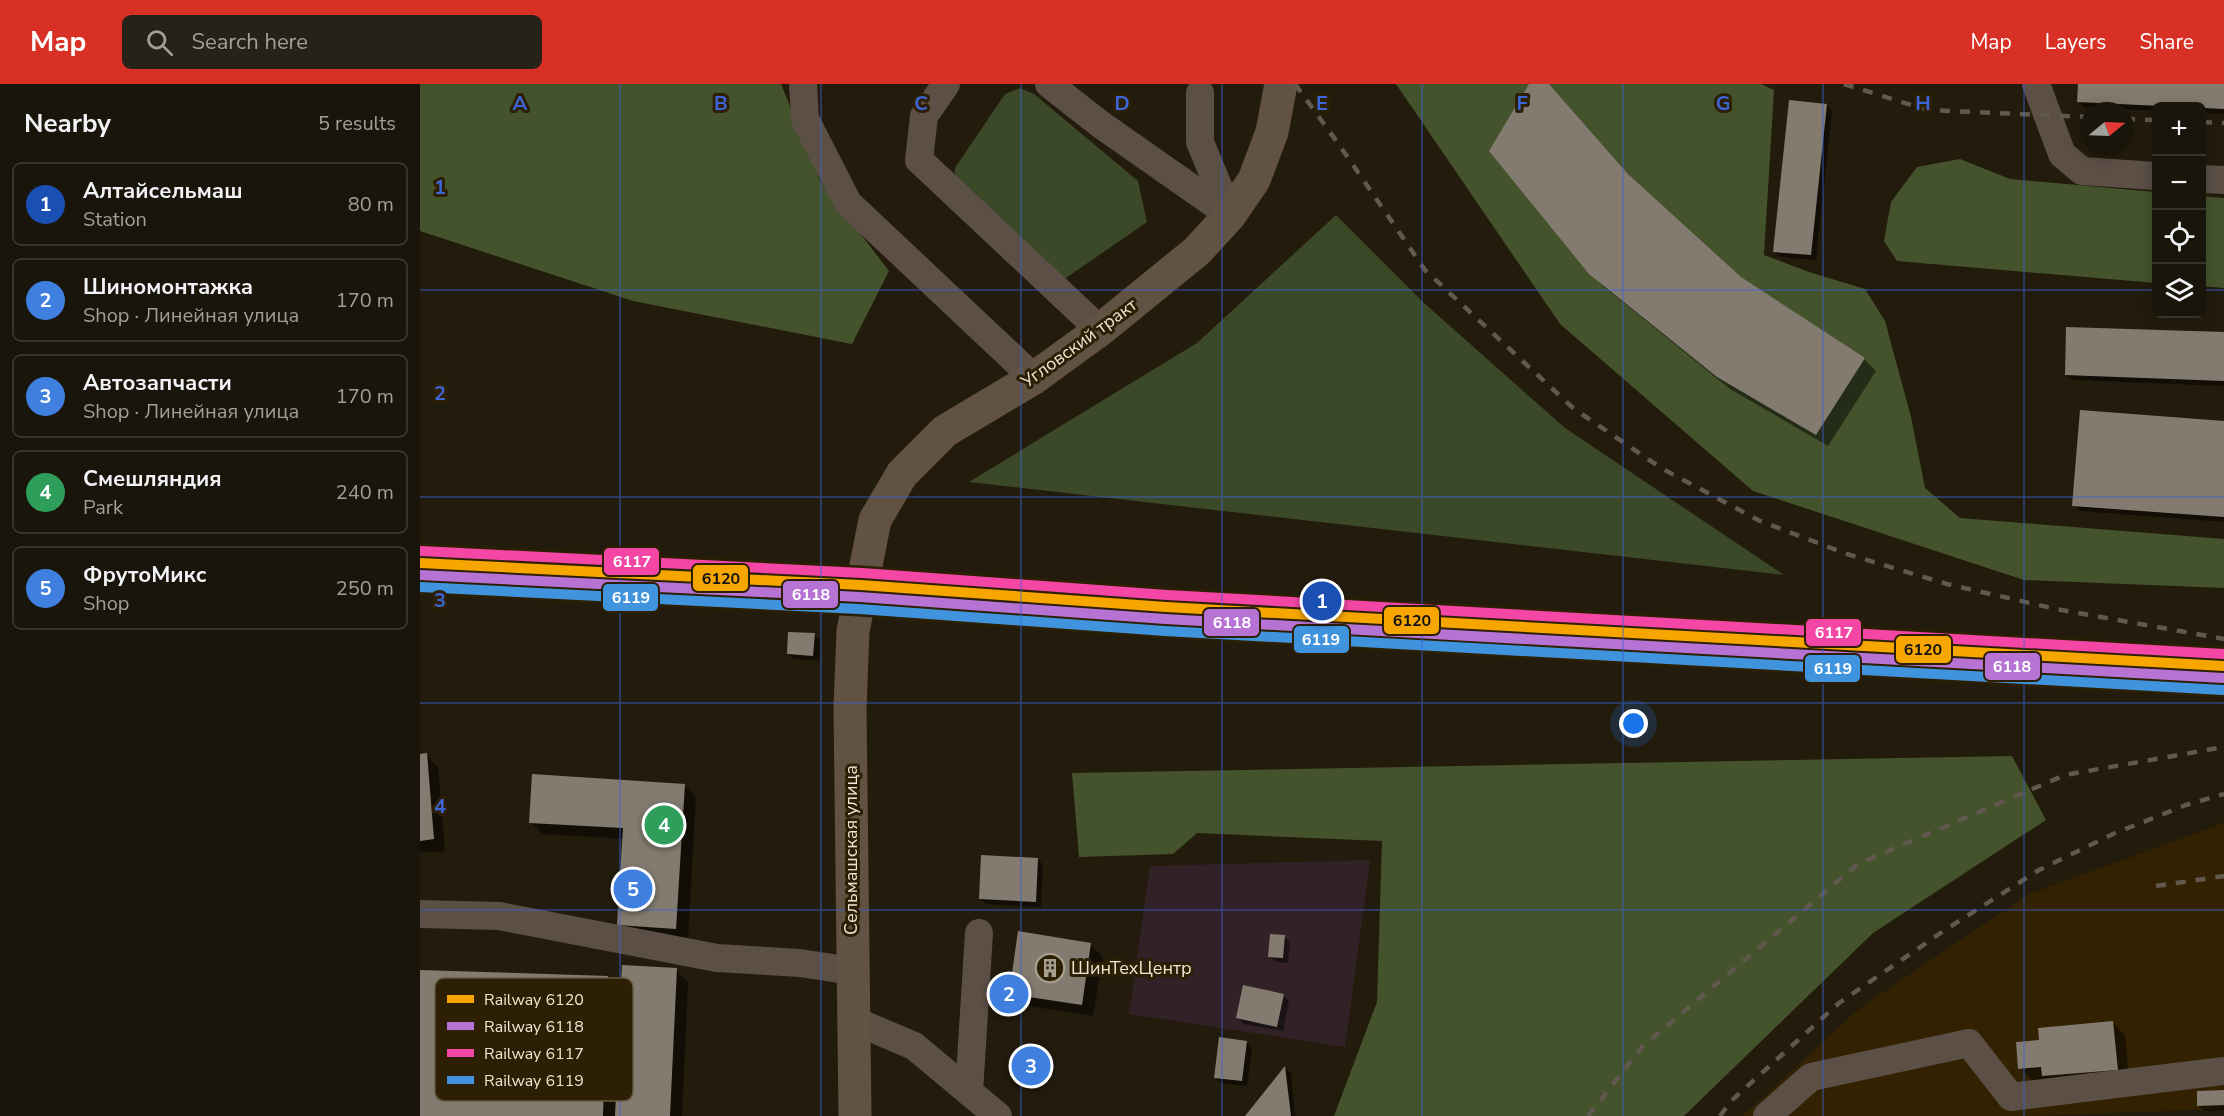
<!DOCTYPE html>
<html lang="en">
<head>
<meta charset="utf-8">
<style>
  :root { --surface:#1a150a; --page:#272218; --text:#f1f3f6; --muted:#9f9f9c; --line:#38342b; --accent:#d93025 }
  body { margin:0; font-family:"Nunito Sans",sans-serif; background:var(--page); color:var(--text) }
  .controls { position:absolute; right:18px; top:18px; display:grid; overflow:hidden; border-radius:9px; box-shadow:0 3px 15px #0003 }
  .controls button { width:54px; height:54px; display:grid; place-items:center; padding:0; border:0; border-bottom:2px solid var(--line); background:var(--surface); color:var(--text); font:30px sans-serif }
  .compass { position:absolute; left:1660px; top:18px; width:54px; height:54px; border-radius:50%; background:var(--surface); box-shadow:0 3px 15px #0003; rotate:71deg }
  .you { position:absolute; left:1214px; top:640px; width:21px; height:21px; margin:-15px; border:4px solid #fff; border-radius:50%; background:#1a73e8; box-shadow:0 0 0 9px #1a73e833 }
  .badge { display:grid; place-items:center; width:39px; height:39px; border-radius:50%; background:var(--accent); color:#fff; font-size:20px; font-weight:700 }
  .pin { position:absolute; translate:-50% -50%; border:3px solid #fff; box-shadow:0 2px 6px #0006 }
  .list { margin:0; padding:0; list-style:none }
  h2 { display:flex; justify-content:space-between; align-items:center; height:78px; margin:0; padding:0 24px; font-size:26px }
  h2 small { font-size:20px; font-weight:400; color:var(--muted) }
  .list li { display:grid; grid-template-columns:39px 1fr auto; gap:18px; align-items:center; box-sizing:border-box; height:84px; margin:0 12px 12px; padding:0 12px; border:2px solid var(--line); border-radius:9px }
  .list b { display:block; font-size:22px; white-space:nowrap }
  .list p { margin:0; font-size:20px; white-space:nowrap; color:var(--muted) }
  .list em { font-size:20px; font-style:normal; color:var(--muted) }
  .icon { flex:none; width:33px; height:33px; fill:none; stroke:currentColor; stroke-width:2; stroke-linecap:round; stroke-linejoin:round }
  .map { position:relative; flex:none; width:1804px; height:1032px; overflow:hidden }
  header { display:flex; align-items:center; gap:36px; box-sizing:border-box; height:84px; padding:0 30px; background:var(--accent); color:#fff }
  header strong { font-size:28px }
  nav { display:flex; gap:33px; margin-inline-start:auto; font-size:21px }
  .search { width:420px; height:54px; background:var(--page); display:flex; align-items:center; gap:15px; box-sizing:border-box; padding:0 21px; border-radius:9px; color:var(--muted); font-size:22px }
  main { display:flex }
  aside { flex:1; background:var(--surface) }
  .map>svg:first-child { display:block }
</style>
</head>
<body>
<header>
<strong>Map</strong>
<div class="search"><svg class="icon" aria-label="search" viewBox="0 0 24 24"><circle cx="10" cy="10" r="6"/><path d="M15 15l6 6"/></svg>Search here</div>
<nav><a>Map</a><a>Layers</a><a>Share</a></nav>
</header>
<main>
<aside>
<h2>Nearby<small>5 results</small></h2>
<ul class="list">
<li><span class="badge" style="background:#1a4fb4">1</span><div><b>Алтайсельмаш</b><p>Station</p></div><em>80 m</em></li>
<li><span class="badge" style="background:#3f7fe0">2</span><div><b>Шиномонтажка</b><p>Shop · Линейная улица</p></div><em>170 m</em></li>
<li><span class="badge" style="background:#3f7fe0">3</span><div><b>Автозапчасти</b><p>Shop · Линейная улица</p></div><em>170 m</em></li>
<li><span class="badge" style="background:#2e9e5b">4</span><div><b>Смешляндия</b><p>Park</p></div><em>240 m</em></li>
<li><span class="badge" style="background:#3f7fe0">5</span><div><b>ФрутоМикс</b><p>Shop</p></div><em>250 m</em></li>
</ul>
</aside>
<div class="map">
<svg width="1804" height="1032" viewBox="0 0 1804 1032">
  <rect width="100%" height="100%" fill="#231c0d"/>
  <!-- commercial -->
  <polygon fill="#322227" points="950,776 925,963 709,930 730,782"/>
  <!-- built -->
  <polygon fill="#332202" points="1804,739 1804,1025 1611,1032 1323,1032 1440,924 1609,810"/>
  <!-- green -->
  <g fill="#3c4929">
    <polygon points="600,4 614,10 718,97 727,138 643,196 534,97 535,84 585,10"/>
    <polygon points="916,131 1004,219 1145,344 1364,491 549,398 777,259"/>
  </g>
  <!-- forest -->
  <g fill="#44532c">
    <polygon points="0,0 361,0 400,97 469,187 432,260 213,217 0,147"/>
    <polygon points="976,0 1341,0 1354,6 1344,171 1389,188 1445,205 1465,237 1491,333 1505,404 1540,434 1804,455 1804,504 1604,496 1333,407 1140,240"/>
    <polygon points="1540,75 1590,95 1736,108 1736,199 1477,177 1464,157 1471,118 1497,83"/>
    <polygon points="1782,112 1804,114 1804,204 1782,202"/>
    <polygon points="1592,672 1626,736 1453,849 1264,1032 914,1032 957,918 962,757 777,749 753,770 659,773 652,689"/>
  </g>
  <!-- shadow -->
  <g fill="#0007">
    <polygon points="1111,0 1129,0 1215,98 1320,194 1444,275 1456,287 1408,362 1310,305 1183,202 1170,189"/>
    <polygon points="1660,0 1804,0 1804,30 1782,29 1782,22 1736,22 1736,27 1664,23 1659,17"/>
    <polygon points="1407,21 1412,27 1396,176 1360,173 1354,167"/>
    <polygon points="1804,250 1804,302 1652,296 1646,291"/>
    <polygon points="1804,339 1804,438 1660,427 1654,421"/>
    <polygon points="394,551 400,556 399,577 374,575 368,570"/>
    <polygon points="0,671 6,671 18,683 25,767 0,769"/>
    <polygon points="264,701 276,713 268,856 199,841 204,755 123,750 111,738"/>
    <polygon points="618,775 623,781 621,823 566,820 560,815"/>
    <polygon points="864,852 870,858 868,879 856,878 850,873"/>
    <polygon points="671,861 683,873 673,932 602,921 590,909"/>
    <polygon points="256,886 268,898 262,1032 0,1032 0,887 187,893 199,905 198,926 201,926"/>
    <polygon points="863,911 869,917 863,947 824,940 818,934"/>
    <polygon points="1693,939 1705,951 1709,997 1612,996 1600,984 1621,957"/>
    <polygon points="826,958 832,964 827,1002 801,999 795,993"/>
    <polygon points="866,984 871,989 875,1032 827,1032"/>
    <polygon points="1804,1007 1804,1026 1785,1027 1779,1022"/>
  </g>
  <!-- building -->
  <g fill="#837b6f">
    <polygon points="1109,0 1129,0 1208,90 1321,193 1445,274 1396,351 1297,293 1169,190 1069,67"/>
    <polygon points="1658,0 1804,0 1804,25 1657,18"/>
    <polygon points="1369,16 1407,20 1391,171 1353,168"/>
    <polygon points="1646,243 1804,248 1804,297 1645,291"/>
    <polygon points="1660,326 1804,337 1804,433 1652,422"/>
    <polygon points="368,548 395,549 393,572 367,570"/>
    <polygon points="7,669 14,755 0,757 0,670"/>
    <polygon points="112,690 265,700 256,845 197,841 203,744 109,739"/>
    <polygon points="561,771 618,774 616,818 559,815"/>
    <polygon points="598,847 671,859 662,921 589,910"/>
    <polygon points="850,850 865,851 863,874 848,873"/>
    <polygon points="202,881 257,884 250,1032 195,1032"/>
    <polygon points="0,886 188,892 183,1032 0,1032"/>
    <polygon points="823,901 864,910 857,943 816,934"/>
    <polygon points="1693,937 1698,986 1622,992 1621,983 1598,985 1596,958 1619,956 1618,944"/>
    <polygon points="799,953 827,957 822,997 794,994"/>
    <polygon points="865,982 871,1032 825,1032"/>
    <polygon points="1804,1006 1804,1021 1777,1022 1777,1007"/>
  </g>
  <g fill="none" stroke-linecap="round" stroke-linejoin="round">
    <!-- minor -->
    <g stroke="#5b4f46" stroke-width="28">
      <polyline points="383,0 385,35 428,119 614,294"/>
      <polyline points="526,0 504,32 499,76 680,246"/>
      <polyline points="629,0 680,40 810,131"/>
      <polyline points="1616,0 1642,70 1662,87 1736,92"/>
      <polyline points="780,9 780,58 810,131"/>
      <polyline points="1782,95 1804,96"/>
      <polyline points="0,830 79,832 297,874 380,879 432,887"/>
      <polyline points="433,936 494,962 578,1032"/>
      <polyline points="549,1008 559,849"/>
      <polyline points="1347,1032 1391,993 1549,959 1591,1013 1804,987"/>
    </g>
    <!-- highway -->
    <polyline stroke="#625244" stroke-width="33" points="435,1032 430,624 433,547 455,436 482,390 525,347 614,294 680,246 777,167 810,131 834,96 852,48 861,0"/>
    <!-- rail -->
    <g stroke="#61584e" stroke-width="4.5" stroke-dasharray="10 10" stroke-linecap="butt">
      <polyline points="875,0 920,62 1005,186 1153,324 1241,384 1340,437 1427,470 1527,500 1636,525 1804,555"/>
      <polyline points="1424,0 1507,26 1669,33"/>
      <polyline points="1705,35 1736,36"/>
      <polyline points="1782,38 1804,39"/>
      <polyline points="1736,802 1804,792"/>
      <polyline points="1168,1032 1222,963 1438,780 1645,691 1804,663"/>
      <polyline points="1300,1032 1311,1017 1419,919 1525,846 1619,786 1693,750 1766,721 1804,710"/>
    </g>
    <!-- rail-1 casing -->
    <g stroke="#2d1f03" stroke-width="15">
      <polyline id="rail-1" points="0,479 441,501 746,523 1804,582"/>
    </g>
    <!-- rail-2 casing -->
    <g stroke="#2d1f03" stroke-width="15">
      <polyline id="rail-2" points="0,491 440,513 745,535 1803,594"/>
    </g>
    <!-- rail-3 casing -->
    <g stroke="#2d1f03" stroke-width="15">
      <polyline id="rail-3" points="1,467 442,489 747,511 1804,570"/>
    </g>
    <!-- rail-4 casing -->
    <g stroke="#2d1f03" stroke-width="15">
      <polyline id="rail-4" points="0,503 439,525 745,547 1803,606"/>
    </g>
    <!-- rail-1 -->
    <use href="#rail-1" stroke="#f7a600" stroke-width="10"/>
    <!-- rail-2 -->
    <use href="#rail-2" stroke="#b673d3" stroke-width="10"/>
    <!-- rail-3 -->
    <use href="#rail-3" stroke="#f346a5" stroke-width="10"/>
    <!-- rail-4 -->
    <use href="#rail-4" stroke="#4094de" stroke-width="10"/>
  </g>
  <!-- grid -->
  <path fill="none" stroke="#3c65d8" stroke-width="1.5" stroke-opacity="0.55" d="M200,0V1032M401,0V1032M601,0V1032M802,0V1032M1002,0V1032M1203,0V1032M1403,0V1032M1604,0V1032M0,206H1736M1782,206H1804M0,413H1804M0,619H1804M0,826H1804"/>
  <!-- icons -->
  <defs>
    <g id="building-ring" transform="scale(1.5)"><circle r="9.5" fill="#2d1f03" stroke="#a79f8f" stroke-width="1.5"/><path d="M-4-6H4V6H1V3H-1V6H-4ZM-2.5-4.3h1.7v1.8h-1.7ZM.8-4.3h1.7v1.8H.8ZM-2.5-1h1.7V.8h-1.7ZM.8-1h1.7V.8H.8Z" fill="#a79f8f"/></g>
  </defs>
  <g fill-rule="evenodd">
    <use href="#building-ring" x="630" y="884"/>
  </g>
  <g text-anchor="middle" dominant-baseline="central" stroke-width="6" stroke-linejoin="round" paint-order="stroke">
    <!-- street labels -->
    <g font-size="18" fill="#eee5d5" stroke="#2d1f03">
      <text transform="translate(659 259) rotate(-36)">Угловский тракт</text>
      <text transform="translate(431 766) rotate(-90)">Сельмашская улица</text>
    </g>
    <!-- poi labels -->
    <g font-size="18" fill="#eee5d5" stroke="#2d1f03" text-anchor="start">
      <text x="651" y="884">ШинТехЦентр</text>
    </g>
  </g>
  <!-- legend -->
  <rect x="15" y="894" width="198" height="123" rx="9" fill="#2d1f03" stroke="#675a42" stroke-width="1.5"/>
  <rect x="27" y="911" width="27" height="8" fill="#f7a600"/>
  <rect x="27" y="938" width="27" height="8" fill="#b673d3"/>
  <rect x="27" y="965" width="27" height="8" fill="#f346a5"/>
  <rect x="27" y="992" width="27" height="8" fill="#4094de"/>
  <g font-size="16" fill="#eee5d5">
    <text x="64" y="921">Railway 6120</text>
    <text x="64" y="948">Railway 6118</text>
    <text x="64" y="975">Railway 6117</text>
    <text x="64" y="1002">Railway 6119</text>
  </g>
  <g font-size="20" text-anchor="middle" font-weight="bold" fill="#3c65d8" stroke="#2d1f03" stroke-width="6" stroke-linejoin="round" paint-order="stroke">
    <text x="100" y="26">A</text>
    <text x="301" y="26">B</text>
    <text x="501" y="26">C</text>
    <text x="702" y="26">D</text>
    <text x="902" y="26">E</text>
    <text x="1102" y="26">F</text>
    <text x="1303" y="26">G</text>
    <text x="1503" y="26">H</text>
    <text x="20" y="110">1</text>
    <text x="20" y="316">2</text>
    <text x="20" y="523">3</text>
    <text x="20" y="729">4</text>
  </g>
  <g stroke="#2d1f03" stroke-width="2">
    <rect x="183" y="463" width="57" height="29" rx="6" fill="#f346a5"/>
    <rect x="272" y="480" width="57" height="28" rx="6" fill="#f7a600"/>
    <rect x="362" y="496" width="57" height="29" rx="6" fill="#b673d3"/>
    <rect x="182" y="499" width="57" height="29" rx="6" fill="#4094de"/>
    <rect x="963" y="522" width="57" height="29" rx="6" fill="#f7a600"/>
    <rect x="783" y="524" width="57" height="29" rx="6" fill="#b673d3"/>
    <rect x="1385" y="534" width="57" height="29" rx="6" fill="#f346a5"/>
    <rect x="873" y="541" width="57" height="29" rx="6" fill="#4094de"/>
    <rect x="1475" y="551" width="57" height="29" rx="6" fill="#f7a600"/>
    <rect x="1564" y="568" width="57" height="29" rx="6" fill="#b673d3"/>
    <rect x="1384" y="570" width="57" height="29" rx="6" fill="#4094de"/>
  </g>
  <g font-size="16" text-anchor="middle" font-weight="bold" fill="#fff">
    <text x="212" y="483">6117</text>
    <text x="391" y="516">6118</text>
    <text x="211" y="519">6119</text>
    <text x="812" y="544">6118</text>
    <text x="1414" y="554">6117</text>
    <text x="901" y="561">6119</text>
    <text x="1592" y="588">6118</text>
    <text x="1413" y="590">6119</text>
  </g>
  <g font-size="16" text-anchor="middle" font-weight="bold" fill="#111">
    <text x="301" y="500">6120</text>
    <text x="992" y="542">6120</text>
    <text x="1503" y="571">6120</text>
  </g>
</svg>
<div class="controls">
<button>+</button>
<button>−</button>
<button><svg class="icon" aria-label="locate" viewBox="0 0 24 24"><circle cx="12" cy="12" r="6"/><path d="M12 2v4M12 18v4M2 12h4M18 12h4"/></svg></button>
<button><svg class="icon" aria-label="layers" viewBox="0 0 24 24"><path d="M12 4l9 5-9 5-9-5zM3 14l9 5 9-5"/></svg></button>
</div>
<svg class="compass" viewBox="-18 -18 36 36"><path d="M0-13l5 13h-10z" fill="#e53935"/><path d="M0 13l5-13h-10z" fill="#9f9f9c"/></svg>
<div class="you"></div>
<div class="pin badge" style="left:902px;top:517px;background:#1a4fb4">1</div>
<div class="pin badge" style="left:589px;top:910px;background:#3f7fe0">2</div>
<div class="pin badge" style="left:611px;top:982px;background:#3f7fe0">3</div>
<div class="pin badge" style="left:244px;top:741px;background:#2e9e5b">4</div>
<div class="pin badge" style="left:213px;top:805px;background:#3f7fe0">5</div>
</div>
</main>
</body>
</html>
